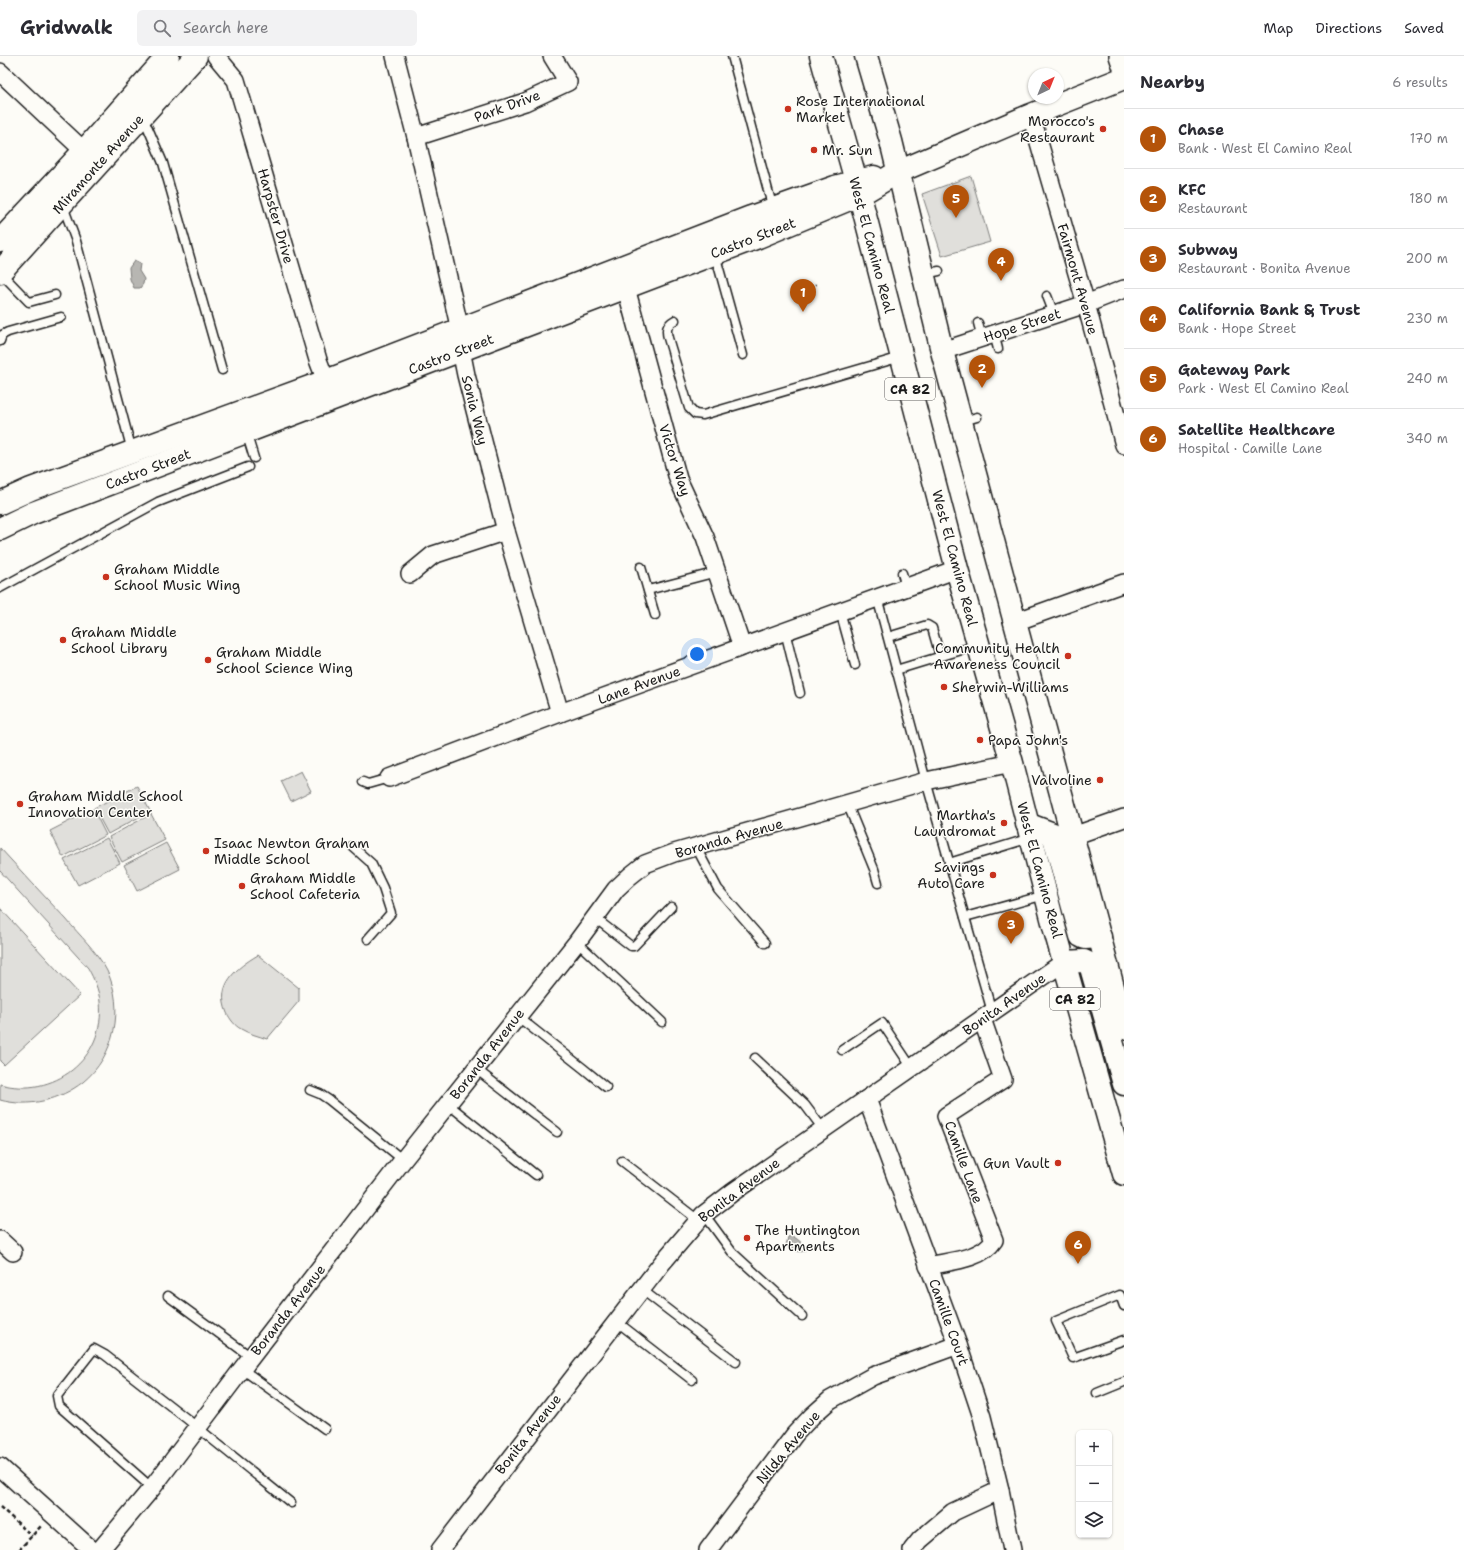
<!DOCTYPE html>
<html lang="en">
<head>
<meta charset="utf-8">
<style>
  :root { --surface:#fff; --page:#f2f2f3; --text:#2b2b33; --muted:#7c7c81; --line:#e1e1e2; --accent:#b45309 }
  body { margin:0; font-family:"Shantell Sans",sans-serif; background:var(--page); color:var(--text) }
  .controls { position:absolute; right:12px; bottom:12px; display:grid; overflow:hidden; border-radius:6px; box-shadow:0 1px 3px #0004 }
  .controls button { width:36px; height:36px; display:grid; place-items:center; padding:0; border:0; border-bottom:1px solid var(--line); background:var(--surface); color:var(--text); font:20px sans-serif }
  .compass { position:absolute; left:1028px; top:12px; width:36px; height:36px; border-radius:50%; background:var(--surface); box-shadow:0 1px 3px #0004; rotate:43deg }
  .you { position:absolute; left:697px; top:598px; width:14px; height:14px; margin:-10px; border:3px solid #fff; border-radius:50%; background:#1a73e8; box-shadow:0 0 0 6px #1a73e833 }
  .badge { display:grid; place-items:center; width:26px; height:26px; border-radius:50%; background:var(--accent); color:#fff; font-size:13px; font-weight:700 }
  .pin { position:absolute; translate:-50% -33px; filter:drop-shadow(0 1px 2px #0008) }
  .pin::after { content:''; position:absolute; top:21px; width:14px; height:12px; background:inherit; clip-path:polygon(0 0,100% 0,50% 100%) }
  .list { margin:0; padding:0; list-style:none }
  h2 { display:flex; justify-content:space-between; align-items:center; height:52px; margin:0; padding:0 16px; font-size:17px }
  h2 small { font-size:13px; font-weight:400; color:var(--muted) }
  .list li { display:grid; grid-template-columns:26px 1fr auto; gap:12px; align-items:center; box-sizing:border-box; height:60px; padding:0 16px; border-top:1px solid var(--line) }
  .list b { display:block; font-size:15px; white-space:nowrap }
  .list p { margin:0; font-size:13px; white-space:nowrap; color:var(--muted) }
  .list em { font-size:13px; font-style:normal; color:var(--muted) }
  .icon { flex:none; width:22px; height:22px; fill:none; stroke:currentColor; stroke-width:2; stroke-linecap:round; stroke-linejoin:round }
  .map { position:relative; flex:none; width:1124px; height:1494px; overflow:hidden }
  header { display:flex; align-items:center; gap:24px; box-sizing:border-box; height:56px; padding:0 20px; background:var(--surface); border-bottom:1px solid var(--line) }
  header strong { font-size:19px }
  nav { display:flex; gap:22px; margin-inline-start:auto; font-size:14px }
  .search { width:280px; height:36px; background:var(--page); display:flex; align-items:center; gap:10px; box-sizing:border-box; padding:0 14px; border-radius:6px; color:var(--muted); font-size:15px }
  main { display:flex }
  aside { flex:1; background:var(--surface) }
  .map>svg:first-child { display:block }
</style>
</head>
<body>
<header>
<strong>Gridwalk</strong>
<div class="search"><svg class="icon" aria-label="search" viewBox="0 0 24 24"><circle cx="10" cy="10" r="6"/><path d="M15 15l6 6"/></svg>Search here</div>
<nav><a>Map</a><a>Directions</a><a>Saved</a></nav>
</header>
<main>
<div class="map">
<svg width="1124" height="1494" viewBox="0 0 1124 1494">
  <rect width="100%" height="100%" fill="#fdfcf7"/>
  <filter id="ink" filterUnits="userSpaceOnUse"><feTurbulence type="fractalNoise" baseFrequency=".025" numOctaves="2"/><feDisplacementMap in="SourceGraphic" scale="8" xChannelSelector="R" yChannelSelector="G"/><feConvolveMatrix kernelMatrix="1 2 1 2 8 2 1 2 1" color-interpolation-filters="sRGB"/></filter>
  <g filter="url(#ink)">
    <!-- green -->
    <g fill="#e0dfdb" stroke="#7e7e7c">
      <polygon points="971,120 990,186 942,200 922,138"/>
      <polygon points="301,715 311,735 291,745 281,725"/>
      <polygon points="137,730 150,755 108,778 94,752"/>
      <polygon points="93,753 106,779 63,801 50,775"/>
      <polygon points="151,758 165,784 122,806 109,781"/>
      <polygon points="107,782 120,807 78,829 64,804"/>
      <polygon points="166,787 180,813 137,835 124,809"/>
      <path d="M0,792C22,816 44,840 66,863C80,880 97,895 107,915C125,952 115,1000 83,1026C60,1044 29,1052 0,1044V1028C53,1043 106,1003 100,946C99,934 94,923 88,912L0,815Z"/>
      <polygon points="0,852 80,939 4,1009 0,1005"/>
      <path d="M258,899L299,932V945L267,983C259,980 249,978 241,973C235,970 230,963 227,957C215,929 236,912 258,899Z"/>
    </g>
    <!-- water -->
    <g fill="#b7b6b2" stroke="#797876">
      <polygon points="134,205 140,208 139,215 144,223 143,228 140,232 134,232 130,223 129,212"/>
      <path d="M791,1180C796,1181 803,1188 807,1192C802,1200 793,1193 786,1190L788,1181Z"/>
    </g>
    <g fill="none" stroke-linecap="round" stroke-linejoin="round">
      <!-- lane casing -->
      <g stroke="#1c1c1c" stroke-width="11">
        <g id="lane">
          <polyline points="732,0 773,153"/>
          <polyline points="141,62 148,72 163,107 222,314"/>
          <polyline points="63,150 76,185 132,395"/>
          <polyline points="715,198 743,299"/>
          <polyline points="1,217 29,246 55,239"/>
          <polyline points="924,218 939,215"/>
          <polyline points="1047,240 1054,258"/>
          <path d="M675,264C666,269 666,274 668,282L689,352L695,358L703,359L901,301"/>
          <polyline points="978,267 982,282"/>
          <polyline points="994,278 998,293"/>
          <polyline points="0,285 2,279 8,276 61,261"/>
          <polyline points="963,365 977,361"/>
          <polyline points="246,376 254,402"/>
          <polyline points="641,511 655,559"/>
          <polyline points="902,517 906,531"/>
          <polyline points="0,532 158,446 248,411"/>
          <polyline points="648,534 717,516"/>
          <polyline points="877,541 926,725 992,956"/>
          <polyline points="840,555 855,609"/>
          <polyline points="785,575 800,637"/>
          <polyline points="888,581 927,569 932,572 940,600"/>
          <polyline points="896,614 978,589"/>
          <polyline points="363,726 368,728 389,722"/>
          <polyline points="847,747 874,813 878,827"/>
          <polyline points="353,791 371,807 383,832 391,857 368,883"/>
          <polyline points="696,791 718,833 765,887"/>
          <polyline points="949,807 1030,782"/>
          <polyline points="965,861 1045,839"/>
          <polyline points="595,862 631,890 634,890 671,851"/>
          <polyline points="577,886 662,966"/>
          <polyline points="517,960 584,1013 606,1031"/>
          <polyline points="842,994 882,967 912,1012"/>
          <polyline points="755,1002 805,1049 823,1073"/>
          <polyline points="476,1013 557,1076"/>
          <polyline points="310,1034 320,1038 329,1044 403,1104"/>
          <polyline points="448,1048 536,1119"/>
          <polyline points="622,1105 698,1164"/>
          <polyline points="703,1159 710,1166 732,1196 802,1260"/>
          <polyline points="641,1233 736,1306"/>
          <polyline points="168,1240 251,1301"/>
          <polyline points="1124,1250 1120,1239 1056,1265 1073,1302 1124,1284"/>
          <polyline points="616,1265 692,1324"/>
          <polyline points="242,1313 325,1373"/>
          <polyline points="1097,1337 1124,1326"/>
          <polyline points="152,1432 59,1350 57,1340 94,1293 105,1299 187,1363 291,1447"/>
        </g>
      </g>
      <!-- street casing -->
      <g stroke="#1c1c1c" stroke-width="20">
        <g id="street">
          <polyline points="216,0 236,24 318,304 326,325"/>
          <polyline points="395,0 416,81 460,274 461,294 466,319 506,475 560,657"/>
          <polyline points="1118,0 1124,18"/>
          <polyline points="0,16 84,95"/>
          <polyline points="1031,59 1086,248 1124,389"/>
          <polyline points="416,81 525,46 568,26 552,0"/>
          <polyline points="623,221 678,423 705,481 742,591"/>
          <polyline points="942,295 1086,248 1124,233"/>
          <polyline points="410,518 433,499 506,475"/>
          <polyline points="1015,566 1124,527"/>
          <polyline points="389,722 560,657 957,513"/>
          <polyline points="1073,780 1124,762"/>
          <polyline points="867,1043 958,1289 982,1361 1000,1434 1012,1494"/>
          <polyline points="0,1184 13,1196"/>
          <path d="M928,1210C950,1205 981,1204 994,1184L946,1060L1003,1023L982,963"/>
          <polyline points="0,1411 92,1494"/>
          <polyline points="100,1494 152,1432 242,1313 403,1104 577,886 616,833 630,820 645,808 674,797 926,725 1012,707"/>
          <polyline points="440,1494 662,1207 703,1159 733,1136 1064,906"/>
          <polyline points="708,1494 795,1378 812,1360 830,1344 873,1320 958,1289"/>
          <polyline points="912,1494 920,1484 953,1456 1000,1434"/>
        </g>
      </g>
      <!-- secondary casing -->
      <g stroke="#1c1c1c" stroke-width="25">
        <g id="secondary">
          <polyline points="0,185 84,95 168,0"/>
          <polyline points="0,216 196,0"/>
          <polyline points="0,447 31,433 326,325 751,161 835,131 874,121"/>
          <polyline points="0,473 33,457 758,181 859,139 898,116 1031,59 1124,22"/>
        </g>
      </g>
      <!-- primary casing -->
      <g stroke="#1c1c1c" stroke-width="25">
        <g id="primary">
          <polyline points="821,0 856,125 957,513 1012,707 1056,878 1124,1118"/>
          <polyline points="866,0 891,85 942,295 1124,972"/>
          <polyline points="1027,768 1053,778 1081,880 1085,882 1100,881"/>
          <polyline points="1064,906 1084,905 1090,908 1124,1028"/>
        </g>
      </g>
      <!-- path -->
      <g stroke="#1c1c1c" stroke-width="2.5" stroke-dasharray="4 3" stroke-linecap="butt">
        <polyline points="812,235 816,228"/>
        <polyline points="0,1451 32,1480"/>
        <polyline points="19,1494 42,1469"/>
      </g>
      <!-- lane -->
      <use href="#lane" stroke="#fdfcf7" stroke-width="8"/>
      <!-- street -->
      <use href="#street" stroke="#fdfcf7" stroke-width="17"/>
      <!-- secondary -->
      <use href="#secondary" stroke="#fdfcf7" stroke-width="22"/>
      <!-- primary -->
      <use href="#primary" stroke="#fdfcf7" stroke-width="22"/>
    </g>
  </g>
  <!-- markers -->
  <g fill="#c8321e" stroke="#fdfcf7" stroke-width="1.5">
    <circle cx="788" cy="53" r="4"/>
    <circle cx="1103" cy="73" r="4"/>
    <circle cx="814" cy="94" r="4"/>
    <circle cx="106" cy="521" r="4"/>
    <circle cx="63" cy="584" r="4"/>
    <circle cx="1068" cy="600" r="4"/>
    <circle cx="208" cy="604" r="4"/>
    <circle cx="944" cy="631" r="4"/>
    <circle cx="980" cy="684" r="4"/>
    <circle cx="1100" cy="724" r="4"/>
    <circle cx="20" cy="748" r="4"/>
    <circle cx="1004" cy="767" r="4"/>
    <circle cx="206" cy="795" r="4"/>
    <circle cx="993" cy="819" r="4"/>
    <circle cx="242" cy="830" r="4"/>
    <circle cx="1058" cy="1107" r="4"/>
    <circle cx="747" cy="1182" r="4"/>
  </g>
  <g text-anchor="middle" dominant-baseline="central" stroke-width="3" stroke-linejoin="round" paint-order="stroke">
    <!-- shield labels -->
    <g fill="#fdfcf7" stroke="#605f5e" stroke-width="1">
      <rect x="885" y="322" width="50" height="22" rx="3"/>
      <rect x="1050" y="932" width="50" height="22" rx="3"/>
    </g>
    <g font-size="13" font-weight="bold" fill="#1c1c1c">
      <text x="910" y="333">CA 82</text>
      <text x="1075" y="943">CA 82</text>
    </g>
    <!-- poi labels -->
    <g font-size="14" fill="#1c1c1c" stroke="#fdfcf7" text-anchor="start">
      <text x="796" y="45">Rose International<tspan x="796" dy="16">Market</tspan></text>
      <text x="1095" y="65" text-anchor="end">Morocco's<tspan x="1095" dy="16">Restaurant</tspan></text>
      <text x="822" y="94">Mr. Sun</text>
      <text x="114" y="513">Graham Middle<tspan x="114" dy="16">School Music Wing</tspan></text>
      <text x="71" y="576">Graham Middle<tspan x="71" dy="16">School Library</tspan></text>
      <text x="1060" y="592" text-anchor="end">Community Health<tspan x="1060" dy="16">Awareness Council</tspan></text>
      <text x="216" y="596">Graham Middle<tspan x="216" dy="16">School Science Wing</tspan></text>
      <text x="952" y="631">Sherwin-Williams</text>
      <text x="988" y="684">Papa John's</text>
      <text x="1092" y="724" text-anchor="end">Valvoline</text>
      <text x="28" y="740">Graham Middle School<tspan x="28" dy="16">Innovation Center</tspan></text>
      <text x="996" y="759" text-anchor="end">Martha's<tspan x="996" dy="16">Laundromat</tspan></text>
      <text x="214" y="787">Isaac Newton Graham<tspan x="214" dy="16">Middle School</tspan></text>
      <text x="985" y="811" text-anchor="end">Savings<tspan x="985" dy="16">Auto Care</tspan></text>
      <text x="250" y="822">Graham Middle<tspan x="250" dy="16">School Cafeteria</tspan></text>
      <text x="1050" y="1107" text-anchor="end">Gun Vault</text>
      <text x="755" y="1174">The Huntington<tspan x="755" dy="16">Apartments</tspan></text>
    </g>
    <!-- street labels -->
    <g font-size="14" fill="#1c1c1c" stroke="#fdfcf7">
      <text transform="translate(507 50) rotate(-20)">Park Drive</text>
      <text transform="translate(98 108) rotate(-48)">Miramonte Avenue</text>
      <text transform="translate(276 160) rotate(74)">Harpster Drive</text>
      <text transform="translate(753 182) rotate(-21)">Castro Street</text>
      <text transform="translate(872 189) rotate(75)">West El Camino Real</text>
      <text transform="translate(1078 223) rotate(74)">Fairmont Avenue</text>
      <text transform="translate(1022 269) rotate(-18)">Hope Street</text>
      <text transform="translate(451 298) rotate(-21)">Castro Street</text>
      <text transform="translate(475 354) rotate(76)">Sonia Way</text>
      <text transform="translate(675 404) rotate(72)">Victor Way</text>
      <text transform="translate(148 413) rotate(-21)">Castro Street</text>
      <text transform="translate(955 502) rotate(75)">West El Camino Real</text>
      <text transform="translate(639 629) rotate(-20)">Lane Avenue</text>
      <text transform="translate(729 782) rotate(-16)">Boranda Avenue</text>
      <text transform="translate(1040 814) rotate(75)">West El Camino Real</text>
      <text transform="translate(1004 948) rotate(-35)">Bonita Avenue</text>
      <text transform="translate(487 998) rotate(-52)">Boranda Avenue</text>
      <text transform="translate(964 1106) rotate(70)">Camille Lane</text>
      <text transform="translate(739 1134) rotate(-37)">Bonita Avenue</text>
      <text transform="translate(288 1254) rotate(-52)">Boranda Avenue</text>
      <text transform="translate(949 1266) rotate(70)">Camille Court</text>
      <text transform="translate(528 1378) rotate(-52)">Bonita Avenue</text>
      <text transform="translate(788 1391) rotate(-50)">Nilda Avenue</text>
    </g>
  </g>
</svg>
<div class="controls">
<button>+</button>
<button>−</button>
<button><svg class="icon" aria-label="layers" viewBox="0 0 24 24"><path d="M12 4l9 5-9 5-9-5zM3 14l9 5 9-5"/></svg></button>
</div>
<svg class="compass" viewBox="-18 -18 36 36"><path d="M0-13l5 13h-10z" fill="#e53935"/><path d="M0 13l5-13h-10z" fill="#7c7c81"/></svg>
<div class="you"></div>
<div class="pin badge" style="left:803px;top:256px">1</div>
<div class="pin badge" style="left:982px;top:332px">2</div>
<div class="pin badge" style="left:1011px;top:888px">3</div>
<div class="pin badge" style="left:1001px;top:225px">4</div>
<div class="pin badge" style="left:956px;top:162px">5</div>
<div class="pin badge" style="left:1078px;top:1208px">6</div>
</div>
<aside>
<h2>Nearby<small>6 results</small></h2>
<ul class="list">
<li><span class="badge">1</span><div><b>Chase</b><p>Bank · West El Camino Real</p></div><em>170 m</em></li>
<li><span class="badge">2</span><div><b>KFC</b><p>Restaurant</p></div><em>180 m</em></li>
<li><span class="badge">3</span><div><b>Subway</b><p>Restaurant · Bonita Avenue</p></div><em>200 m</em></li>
<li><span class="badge">4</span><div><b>California Bank &amp; Trust</b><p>Bank · Hope Street</p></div><em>230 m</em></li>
<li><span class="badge">5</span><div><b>Gateway Park</b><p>Park · West El Camino Real</p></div><em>240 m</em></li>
<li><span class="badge">6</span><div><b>Satellite Healthcare</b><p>Hospital · Camille Lane</p></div><em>340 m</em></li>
</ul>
</aside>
</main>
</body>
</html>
